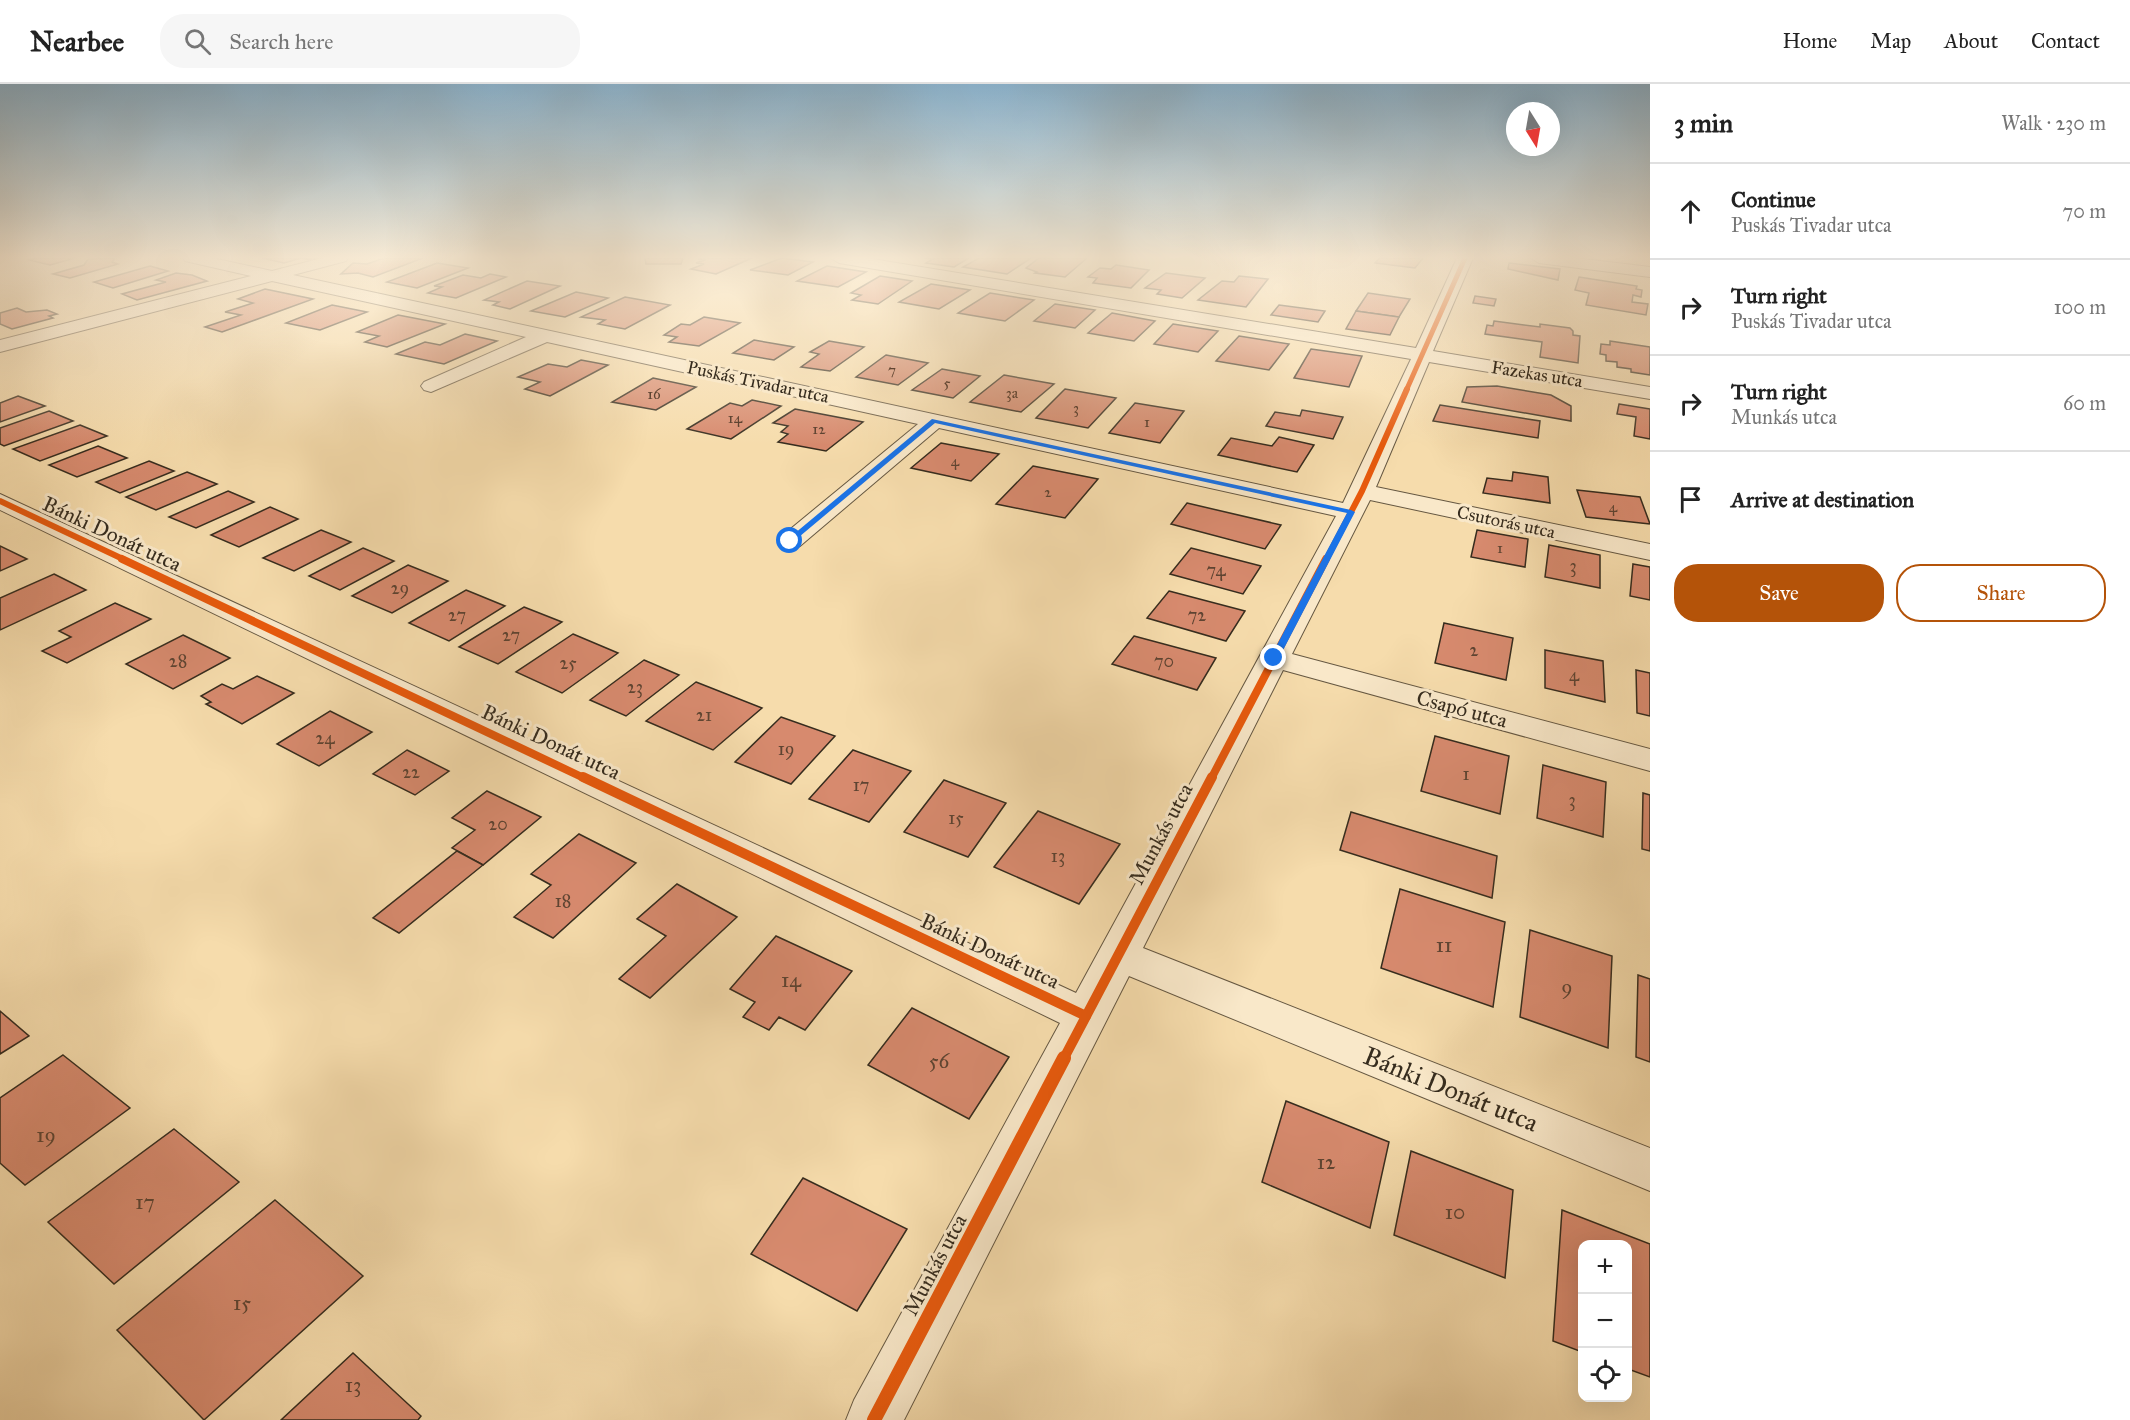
<!DOCTYPE html>
<html lang="en">
<head>
<meta charset="utf-8">
<style>
  :root { --surface:#fff; --page:#f6f6f6; --text:#222; --muted:#767676; --line:#e0e0e0; --accent:#b45309 }
  body { margin:0; font-family:"IM FELL Great Primer",serif; background:var(--page); color:var(--text) }
  .controls { position:absolute; right:18px; bottom:18px; display:grid; overflow:hidden; border-radius:12px; box-shadow:0 6px 24px #0002 }
  .controls button { width:54px; height:54px; display:grid; place-items:center; padding:0; border:0; border-bottom:2px solid var(--line); background:var(--surface); color:var(--text); font:30px sans-serif }
  .compass { position:absolute; left:1506px; top:18px; width:54px; height:54px; border-radius:50%; background:var(--surface); box-shadow:0 6px 24px #0002; rotate:169deg }
  .stop { position:absolute; width:18px; height:18px; margin:-14px; border:4px solid #1a73e8; border-radius:50%; background:#fff }
  .stop.end { background:#1a73e8; border-color:#fff; box-shadow:0 2px 6px #0008 }
  .list { margin:0; padding:0; list-style:none }
  h2 { display:flex; justify-content:space-between; align-items:center; height:78px; margin:0; padding:0 24px; font-size:26px }
  h2 small { font-size:20px; font-weight:400; color:var(--muted) }
  .list li { display:grid; grid-template-columns:39px 1fr auto; gap:18px; align-items:center; box-sizing:border-box; height:96px; padding:0 24px; border-top:2px solid var(--line) }
  .list b { display:block; font-size:22px; white-space:nowrap }
  .list p { margin:0; font-size:20px; white-space:nowrap; color:var(--muted) }
  .list em { font-size:20px; font-style:normal; color:var(--muted) }
  .actions { display:flex; gap:12px; padding:18px 24px }
  .actions a { flex:1; padding:14px 0; border:2px solid var(--accent); border-radius:24px; text-align:center; font-size:21px; color:var(--accent) }
  .actions .main { background:var(--accent); color:#fff }
  .icon { flex:none; width:33px; height:33px; fill:none; stroke:currentColor; stroke-width:2; stroke-linecap:round; stroke-linejoin:round }
  .map { position:relative; flex:none; width:1650px; height:1336px; overflow:hidden }
  header { display:flex; align-items:center; gap:36px; box-sizing:border-box; height:84px; padding:0 30px; background:var(--surface); border-bottom:2px solid var(--line) }
  header strong { font-size:28px }
  nav { display:flex; gap:33px; margin-inline-start:auto; font-size:21px }
  .search { width:420px; height:54px; background:var(--page); display:flex; align-items:center; gap:15px; box-sizing:border-box; padding:0 21px; border-radius:24px; color:var(--muted); font-size:22px }
  main { display:flex }
  aside { flex:1; background:var(--surface) }
  .map>svg:first-child { display:block }
</style>
</head>
<body>
<header>
<strong>Nearbee</strong>
<div class="search"><svg class="icon" aria-label="search" viewBox="0 0 24 24"><circle cx="10" cy="10" r="6"/><path d="M15 15l6 6"/></svg>Search here</div>
<nav><a>Home</a><a>Map</a><a>About</a><a>Contact</a></nav>
</header>
<main>
<div class="map">
<svg width="1650" height="1336" viewBox="0 0 1650 1336">
  <rect width="100%" height="100%" fill="#f6dcac"/>
  <filter id="stains"><feTurbulence type="fractalNoise" baseFrequency=".00333" numOctaves="4"/><feColorMatrix values="0 0 0 0 .2 0 0 0 0 .09 0 0 0 0 .02 0 0 0 .5 -.17"/></filter>
  <radialGradient id="worn" r=".72"><stop offset=".6" stop-color="#630" stop-opacity="0"/><stop offset="1" stop-color="#630" stop-opacity=".3"/></radialGradient>
  <!-- building -->
  <g fill="#d78a6e" stroke="#362c1e" stroke-width="1.5">
    <polygon points="36,174 75,174 50,181 29,176"/>
    <polygon points="115,174 112,178 118,180 70,194 53,190 84,181 88,175"/>
    <polygon points="262,174 327,174 315,177 301,174 284,179"/>
    <polygon points="384,174 423,174 373,193 358,189 341,190 353,179 367,180"/>
    <polygon points="645,174 683,174 681,180 646,180"/>
    <polygon points="701,174 752,174 716,190 691,185 704,180 696,179 704,176 698,175"/>
    <polygon points="782,174 813,178 788,191 750,186"/>
    <polygon points="924,174 969,174 954,183 926,179 933,175"/>
    <polygon points="979,174 1031,174 1007,190 963,183"/>
    <polygon points="1039,174 1087,174 1065,193 1035,189 1037,188 1026,184"/>
    <polygon points="1379,174 1423,174 1415,184 1375,179"/>
    <polygon points="437,179 468,184 417,204 387,198"/>
    <polygon points="1509,179 1560,185 1558,196 1508,185"/>
    <polygon points="1116,181 1149,186 1131,204 1093,199 1097,194 1088,193 1100,184 1111,185"/>
    <polygon points="150,182 168,187 113,204 94,198"/>
    <polygon points="827,182 866,188 838,203 797,197"/>
    <polygon points="176,189 192,191 207,197 137,216 122,210 166,198 156,196"/>
    <polygon points="1166,189 1205,194 1182,214 1157,210 1161,206 1145,204"/>
    <polygon points="490,190 506,193 456,214 428,209 442,203 434,202 463,191 481,194"/>
    <polygon points="880,192 912,197 878,220 852,216 861,211 851,209"/>
    <polygon points="1239,192 1268,195 1246,223 1198,216 1222,197 1234,198"/>
    <polygon points="1579,193 1637,202 1636,205 1642,206 1641,213 1633,211 1632,218 1648,220 1646,231 1586,221 1589,209 1575,206"/>
    <polygon points="527,197 560,202 510,225 493,221 499,218 484,216"/>
    <polygon points="931,200 970,206 939,225 899,218"/>
    <polygon points="265,205 313,215 222,248 205,243 241,231 225,228 253,219 238,215"/>
    <polygon points="576,208 608,214 565,233 531,227"/>
    <polygon points="990,209 1034,216 1005,237 958,229"/>
    <polygon points="1368,209 1410,215 1399,233 1356,227"/>
    <polygon points="1475,212 1496,215 1494,222 1473,219"/>
    <polygon points="625,213 670,221 625,245 598,240 605,236 581,233"/>
    <polygon points="1055,220 1095,226 1075,244 1034,237"/>
    <polygon points="332,221 367,228 320,246 286,239"/>
    <polygon points="1279,221 1325,227 1318,238 1271,231"/>
    <polygon points="17,224 26,228 47,226 57,230 49,232 53,234 12,245 0,240 0,229"/>
    <polygon points="1356,227 1399,233 1390,251 1346,245"/>
    <polygon points="1112,229 1155,237 1134,257 1088,249"/>
    <polygon points="398,231 445,240 387,263 365,258 379,252 357,248"/>
    <polygon points="704,233 740,239 699,262 669,258 677,253 664,251 681,240 690,241"/>
    <polygon points="1494,237 1540,243 1540,240 1570,244 1573,247 1573,251 1580,252 1578,279 1540,273 1542,258 1485,250 1487,241 1493,242"/>
    <polygon points="1173,240 1218,247 1198,268 1154,260"/>
    <polygon points="465,250 497,257 444,280 396,270 425,258 440,261"/>
    <polygon points="1239,252 1289,260 1269,286 1216,277"/>
    <polygon points="754,256 794,263 774,276 733,269"/>
    <polygon points="829,257 864,263 830,287 801,283 819,270 810,268"/>
    <polygon points="1610,257 1650,263 1650,291 1631,288 1631,285 1617,283 1617,278 1606,277 1606,271 1600,270 1601,260 1610,261"/>
    <polygon points="1311,265 1362,272 1349,303 1294,294"/>
    <polygon points="886,271 928,279 898,301 856,293"/>
    <polygon points="581,276 608,281 550,312 525,305 540,298 518,293 548,280 567,283"/>
    <polygon points="942,285 980,292 953,314 912,306"/>
    <polygon points="1004,291 1054,300 1021,328 970,318"/>
    <polygon points="653,294 696,303 656,326 612,318"/>
    <polygon points="1497,302 1551,311 1571,322 1571,337 1462,318 1467,303"/>
    <polygon points="1065,305 1116,314 1088,344 1036,334"/>
    <polygon points="18,312 45,322 0,338 0,319"/>
    <polygon points="752,316 781,322 731,355 687,345 730,319 742,322"/>
    <polygon points="1135,319 1184,327 1160,359 1109,349"/>
    <polygon points="1619,320 1650,325 1650,355 1634,352 1636,333 1617,330"/>
    <polygon points="1440,321 1540,337 1538,354 1433,337"/>
    <polygon points="795,325 863,338 826,367 778,358 788,350 781,348 788,342 773,339"/>
    <polygon points="1302,326 1343,333 1333,355 1266,342 1275,328 1300,332"/>
    <polygon points="49,327 73,337 4,362 0,360 0,344"/>
    <polygon points="80,341 107,352 40,377 13,365"/>
    <polygon points="1279,353 1314,361 1297,388 1218,371 1231,354 1272,362"/>
    <polygon points="941,359 999,370 971,397 911,384"/>
    <polygon points="98,362 127,374 77,393 49,381"/>
    <polygon points="149,377 174,387 120,409 96,398"/>
    <polygon points="1033,382 1098,395 1065,434 996,420"/>
    <polygon points="187,388 217,400 156,426 126,413"/>
    <polygon points="1513,388 1548,393 1550,419 1483,409 1487,394 1512,397"/>
    <polygon points="1577,406 1640,413 1650,440 1586,433"/>
    <polygon points="228,407 254,418 196,444 169,433"/>
    <polygon points="1187,419 1281,441 1265,465 1171,440"/>
    <polygon points="270,423 298,435 239,463 211,451"/>
    <polygon points="321,446 351,458 294,487 263,474"/>
    <polygon points="1477,446 1528,455 1525,483 1471,473"/>
    <polygon points="1549,461 1600,471 1600,504 1545,493"/>
    <polygon points="0,462 27,475 0,487"/>
    <polygon points="363,464 394,477 340,506 309,492"/>
    <polygon points="1191,464 1261,482 1243,510 1170,490"/>
    <polygon points="1633,480 1650,483 1650,516 1630,512"/>
    <polygon points="408,481 448,497 392,529 352,512"/>
    <polygon points="54,490 86,506 0,546 0,514"/>
    <polygon points="466,506 505,522 449,557 409,539"/>
    <polygon points="1169,507 1245,527 1226,557 1147,534"/>
    <polygon points="115,519 151,535 67,579 42,567 71,553 59,547"/>
    <polygon points="524,523 562,538 498,580 459,563"/>
    <polygon points="1444,539 1513,554 1506,596 1435,579"/>
    <polygon points="573,550 618,569 562,609 516,588"/>
    <polygon points="183,551 230,574 173,605 126,580"/>
    <polygon points="1134,552 1216,574 1197,606 1112,580"/>
    <polygon points="1545,566 1603,577 1605,618 1545,604"/>
    <polygon points="644,576 679,591 626,632 590,616"/>
    <polygon points="1636,586 1650,589 1650,632 1637,629"/>
    <polygon points="257,592 294,609 242,640 206,620 211,618 201,612 222,600 233,605"/>
    <polygon points="696,598 762,624 713,666 646,637"/>
    <polygon points="330,627 372,648 319,682 277,660"/>
    <polygon points="781,633 835,652 791,700 735,678"/>
    <polygon points="1435,652 1509,672 1500,730 1421,707"/>
    <polygon points="407,666 449,687 415,711 373,690"/>
    <polygon points="853,666 911,687 869,738 809,715"/>
    <polygon points="1543,681 1606,698 1603,753 1537,734"/>
    <polygon points="944,696 1006,719 968,773 904,748"/>
    <polygon points="487,707 541,733 483,781 452,764 475,746 452,734"/>
    <polygon points="1643,709 1650,711 1650,767 1642,765"/>
    <polygon points="1038,727 1120,760 1079,820 994,783"/>
    <polygon points="1351,728 1497,772 1492,814 1340,766"/>
    <polygon points="579,750 636,779 553,854 514,833 551,801 531,790"/>
    <polygon points="457,767 483,781 399,849 373,834"/>
    <polygon points="677,800 737,833 650,914 619,895 666,852 637,835"/>
    <polygon points="1400,805 1505,838 1493,923 1381,884"/>
    <polygon points="1530,846 1612,872 1608,964 1520,933"/>
    <polygon points="776,852 852,887 805,946 779,933 769,946 743,933 755,918 730,905"/>
    <polygon points="1638,891 1650,895 1650,978 1636,973"/>
    <polygon points="912,924 1009,973 969,1035 868,981"/>
    <polygon points="0,927 29,952 0,970"/>
    <polygon points="63,971 130,1024 25,1101 0,1079 0,1014"/>
    <polygon points="1286,1017 1389,1058 1370,1144 1262,1098"/>
    <polygon points="174,1045 239,1098 114,1200 48,1138"/>
    <polygon points="1411,1067 1513,1106 1505,1194 1394,1151"/>
    <polygon points="803,1094 907,1145 857,1227 751,1170"/>
    <polygon points="275,1116 363,1192 204,1336 117,1246"/>
    <polygon points="1562,1126 1650,1160 1650,1293 1628,1285 1628,1160 1582,1160 1582,1268 1553,1257"/>
    <polygon points="353,1269 421,1332 418,1336 281,1336"/>
  </g>
  <g fill="none" stroke-linecap="round" stroke-linejoin="round">
    <!-- street casing -->
    <g stroke="#665842" stroke-width="2">
      <g id="street">
        <polygon points="183,174 212,174 272,187 322,174 348,174 346,177 293,191 1343,419 1411,275 839,179 831,174 866,174 1416,264 1457,174 1473,174 1433,267 1650,303 1650,315 1429,278 1376,403 1650,460 1650,476 1370,416 1292,570 1650,665 1650,687 1283,586 1143,864 1650,1064 1650,1107 1129,892 904,1336 846,1336 854,1316 1060,939 0,426 0,410 1076,909 1336,432 939,344 800,462 791,465 782,462 778,457 782,452 918,340 547,258 431,308 424,306 421,302 424,298 526,253 272,197 0,268 0,256 251,192 185,177"/>
        <polygon points="1531,174 1575,174 1650,183 1650,193 1539,179"/>
      </g>
    </g>
    <!-- street -->
    <use href="#street" fill="#f9e8c9" fill-rule="evenodd"/>
    <!-- cycleway-far4 casing -->
    <g stroke="#f9e8c9" stroke-width="8">
      <polyline id="cycleway-far4" points="1406,307 1465,174"/>
    </g>
    <!-- cycleway-far3 casing -->
    <g stroke="#f9e8c9" stroke-width="9">
      <g id="cycleway-far3">
        <polyline points="0,417 125,476"/>
        <polyline points="1326,476 1362,407 1407,305"/>
      </g>
    </g>
    <!-- cycleway-far2 casing -->
    <g stroke="#f9e8c9" stroke-width="12">
      <g id="cycleway-far2">
        <polyline points="122,475 586,695"/>
        <polyline points="1211,695 1326,475"/>
      </g>
    </g>
    <!-- cycleway-far1 casing -->
    <g stroke="#f9e8c9" stroke-width="14">
      <g id="cycleway-far1">
        <polyline points="583,693 1086,932"/>
        <polyline points="1063,976 1212,693"/>
      </g>
    </g>
    <!-- cycleway casing -->
    <g stroke="#f9e8c9" stroke-width="17">
      <polyline id="cycleway" points="874,1336 1064,974"/>
    </g>
    <!-- cycleway-far4 -->
    <use href="#cycleway-far4" stroke="#e8590c" stroke-width="5"/>
    <!-- cycleway-far3 -->
    <use href="#cycleway-far3" stroke="#e8590c" stroke-width="6"/>
    <!-- cycleway-far2 -->
    <use href="#cycleway-far2" stroke="#e8590c" stroke-width="8"/>
    <!-- cycleway-far1 -->
    <use href="#cycleway-far1" stroke="#e8590c" stroke-width="10"/>
    <!-- cycleway -->
    <use href="#cycleway" stroke="#e8590c" stroke-width="14"/>
  </g>
  <!-- sky -->
  <linearGradient id="sky" x2="0" y2="1"><stop stop-color="#8bb6d3"/><stop offset="0.48" stop-color="#fbefda"/><stop offset="1" stop-color="#fbefda" stop-opacity="0"/></linearGradient>
  <rect width="1650" height="361" fill="url(#sky)"/>
  <!-- route -->
  <polygon fill="#1a73e8" points="932,335 1351,426 1355,428 1279,574 1274,576 1270,574 1347,429 935,339 793,458 788,458 788,455"/>
  <g text-anchor="middle" dominant-baseline="central" stroke-width="6" stroke-linejoin="round" paint-order="stroke">
    <!-- far-number labels -->
    <g font-size="15" fill="#5e4432">
      <text x="892" y="286">7</text>
      <text x="947" y="299">5</text>
      <text x="1012" y="309">3a</text>
      <text x="654" y="310">16</text>
      <text x="1076" y="324">3</text>
      <text x="735" y="334">14</text>
      <text x="1147" y="338">1</text>
      <text x="819" y="345">12</text>
      <text x="955" y="377">4</text>
      <text x="1048" y="408">2</text>
      <text x="1613" y="423">4</text>
      <text x="1500" y="464">1</text>
    </g>
    <!-- far-street labels -->
    <g font-size="18" fill="#362c1e" stroke="#f9e8c9">
      <text transform="translate(1537 290) rotate(9)">Fazekas utca</text>
      <text transform="translate(758 298) rotate(12)">Puskás Tivadar utca</text>
      <text transform="translate(1506 438) rotate(12)">Csutorás utca</text>
    </g>
    <!-- number labels -->
    <g font-size="18" fill="#5e4432">
      <text x="1573" y="482">3</text>
      <text x="1216" y="486">74</text>
      <text x="400" y="504">29</text>
      <text x="457" y="531">27</text>
      <text x="1197" y="531">72</text>
      <text x="511" y="551">27</text>
      <text x="1474" y="566">2</text>
      <text x="178" y="577">28</text>
      <text x="1164" y="577">70</text>
      <text x="568" y="579">25</text>
      <text x="1574" y="591">4</text>
      <text x="635" y="603">23</text>
      <text x="704" y="631">21</text>
      <text x="325" y="654">24</text>
      <text x="786" y="665">19</text>
      <text x="411" y="688">22</text>
      <text x="1466" y="690">1</text>
      <text x="861" y="701">17</text>
      <text x="1572" y="716">3</text>
      <text x="956" y="734">15</text>
      <text x="498" y="740">20</text>
      <text x="1058" y="772">13</text>
      <text x="563" y="817">18</text>
    </g>
    <!-- street labels -->
    <g font-size="21" fill="#362c1e" stroke="#f9e8c9">
      <text transform="translate(112 450) rotate(25)">Bánki Donát utca</text>
      <text transform="translate(1462 625) rotate(15)">Csapó utca</text>
      <text transform="translate(551 658) rotate(25)">Bánki Donát utca</text>
      <text transform="translate(1161 750) rotate(-62)">Munkás utca</text>
      <text transform="translate(990 867) rotate(25)">Bánki Donát utca</text>
      <text transform="translate(935 1181) rotate(-62)">Munkás utca</text>
    </g>
    <!-- near-number labels -->
    <g font-size="21" fill="#5e4432">
      <text x="1444" y="861">11</text>
      <text x="791" y="896">14</text>
      <text x="1567" y="903">9</text>
      <text x="939" y="977">56</text>
      <text x="46" y="1051">19</text>
      <text x="1326" y="1078">12</text>
      <text x="145" y="1118">17</text>
      <text x="1455" y="1128">10</text>
      <text x="242" y="1219">15</text>
      <text x="353" y="1301">13</text>
    </g>
    <!-- near-street labels -->
    <g font-size="26" fill="#362c1e" stroke="#f9e8c9">
      <text transform="translate(1451 1005) rotate(22)">Bánki Donát utca</text>
    </g>
  </g>
  <rect width="100%" height="100%" filter="url(#stains)"/>
  <rect width="100%" height="100%" fill="url(#worn)"/>
</svg>
<div class="controls">
<button>+</button>
<button>−</button>
<button><svg class="icon" aria-label="locate" viewBox="0 0 24 24"><circle cx="12" cy="12" r="6"/><path d="M12 2v4M12 18v4M2 12h4M18 12h4"/></svg></button>
</div>
<svg class="compass" viewBox="-18 -18 36 36"><path d="M0-13l5 13h-10z" fill="#e53935"/><path d="M0 13l5-13h-10z" fill="#767676"/></svg>
<div class="stop" style="left:790px;top:457px"></div>
<div class="stop end" style="left:1274px;top:574px"></div>
</div>
<aside>
<h2>3 min<small>Walk · 230 m</small></h2>
<ul class="list">
<li><svg class="icon" aria-label="ahead" viewBox="0 0 24 24"><path d="M12 20V5M6 11l6-6 6 6"/></svg><div><b>Continue</b><p>Puskás Tivadar utca</p></div><em>70 m</em></li>
<li><svg class="icon" aria-label="right" viewBox="0 0 24 24"><path d="M7 20v-9h11M14 6l5 5-5 5"/></svg><div><b>Turn right</b><p>Puskás Tivadar utca</p></div><em>100 m</em></li>
<li><svg class="icon" aria-label="right" viewBox="0 0 24 24"><path d="M7 20v-9h11M14 6l5 5-5 5"/></svg><div><b>Turn right</b><p>Munkás utca</p></div><em>60 m</em></li>
<li><svg class="icon" aria-label="arrive" viewBox="0 0 24 24"><path d="M6 21V4h12l-3 4 3 4H6"/></svg><div><b>Arrive at destination</b></div></li>
</ul>
<div class="actions"><a class="main">Save</a><a>Share</a></div>
</aside>
</main>
</body>
</html>
